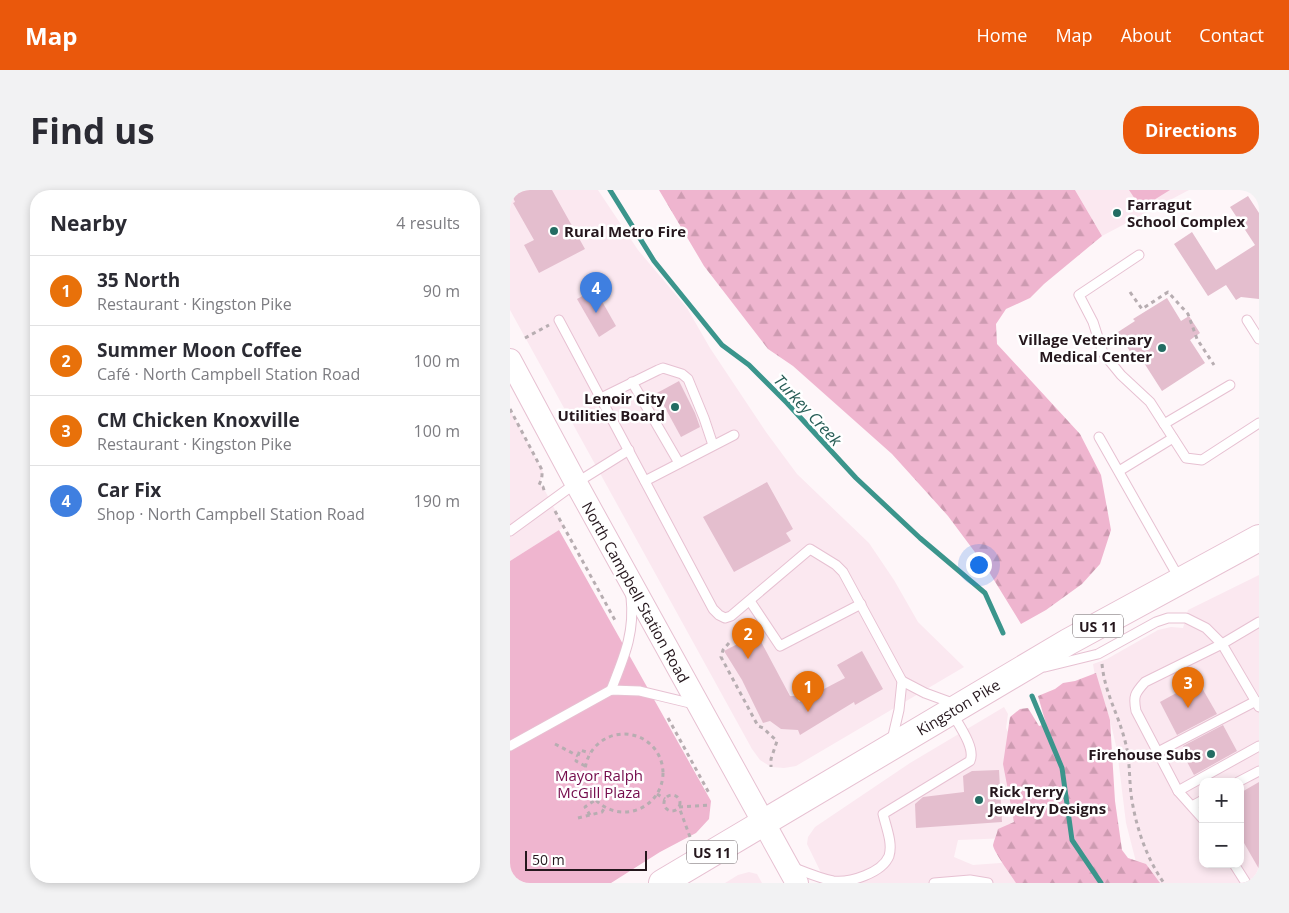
<!DOCTYPE html>
<html lang="en">
<head>
<meta charset="utf-8">
<style>
  :root { --surface:#fff; --page:#f2f2f3; --text:#2b2b33; --muted:#7c7c81; --line:#e1e1e2; --accent:#ea580c }
  body { margin:0; font-family:"Open Sans",sans-serif; background:var(--page); color:var(--text) }
  .controls { position:absolute; right:15px; bottom:15px; display:grid; overflow:hidden; border-radius:10px; box-shadow:0 2px 8px #0003 }
  .controls button { width:45px; height:45px; display:grid; place-items:center; padding:0; border:0; border-bottom:1px solid var(--line); background:var(--surface); color:var(--text); font:25px sans-serif }
  .scale { position:absolute; left:15px; bottom:12px; width:122px; box-sizing:border-box; padding-left:5px; border:2px solid #25171d; border-top:0; font-size:14px; line-height:18px; white-space:nowrap; color:#25171d; -webkit-text-stroke:4px #fff; paint-order:stroke }
  .you { position:absolute; left:468px; top:374px; width:18px; height:18px; margin:-12px; border:4px solid #fff; border-radius:50%; background:#1a73e8; box-shadow:0 0 0 8px #1a73e833 }
  .badge { display:grid; place-items:center; width:32px; height:32px; border-radius:50%; background:var(--accent); color:#fff; font-size:16px; font-weight:700 }
  .pin { position:absolute; translate:-50% -41px; filter:drop-shadow(0 1px 2px #0008) }
  .pin::after { content:''; position:absolute; top:26px; width:18px; height:15px; background:inherit; clip-path:polygon(0 0,100% 0,50% 100%) }
  .list { margin:0; padding:0; list-style:none }
  h2 { display:flex; justify-content:space-between; align-items:center; height:65px; margin:0; padding:0 20px; font-size:21px }
  h2 small { font-size:16px; font-weight:400; color:var(--muted) }
  .list li { display:grid; grid-template-columns:32px 1fr auto; gap:15px; align-items:center; box-sizing:border-box; height:70px; padding:0 20px; border-top:1px solid var(--line) }
  .list b { display:block; font-size:19px; white-space:nowrap }
  .list p { margin:0; font-size:16px; white-space:nowrap; color:var(--muted) }
  .list em { font-size:16px; font-style:normal; color:var(--muted) }
  .map { position:relative; flex:none; width:749px; height:693px; overflow:hidden; border-radius:20px }
  header { display:flex; align-items:center; gap:30px; box-sizing:border-box; height:70px; padding:0 25px; background:var(--accent); color:#fff }
  header strong { font-size:24px }
  nav { display:flex; gap:28px; margin-inline-start:auto; font-size:18px }
  .intro { display:flex; align-items:center; justify-content:space-between; box-sizing:border-box; height:120px; padding:0 30px }
  h1 { margin:0; font-size:35px }
  .button { padding:12px 22px; border-radius:20px; background:var(--accent); color:#fff; font-size:18px; font-weight:700 }
  main { display:flex; gap:30px; padding:0 30px }
  aside { flex:1; background:var(--surface); border-radius:20px; box-shadow:0 2px 8px #0003 }
  .map>svg:first-child { display:block }
</style>
</head>
<body>
<header>
<strong>Map</strong>
<nav><a>Home</a><a>Map</a><a>About</a><a>Contact</a></nav>
</header>
<div class="intro"><h1>Find us</h1><a class="button">Directions</a></div>
<main>
<aside>
<h2>Nearby<small>4 results</small></h2>
<ul class="list">
<li><span class="badge" style="background:#e8710a">1</span><div><b>35 North</b><p>Restaurant · Kingston Pike</p></div><em>90 m</em></li>
<li><span class="badge" style="background:#e8710a">2</span><div><b>Summer Moon Coffee</b><p>Café · North Campbell Station Road</p></div><em>100 m</em></li>
<li><span class="badge" style="background:#e8710a">3</span><div><b>CM Chicken Knoxville</b><p>Restaurant · Kingston Pike</p></div><em>100 m</em></li>
<li><span class="badge" style="background:#3f7fe0">4</span><div><b>Car Fix</b><p>Shop · North Campbell Station Road</p></div><em>190 m</em></li>
</ul>
</aside>
<div class="map">
<svg width="749" height="693" viewBox="0 0 749 693">
  <defs>
    <pattern id="forest-firs" width="22" height="20" patternUnits="userSpaceOnUse" patternTransform="scale(1.25)"><rect width="22" height="20" fill="#efb5cf"/><path d="M5 1l3.5 6h-7zM16 11l3.5 6h-7z" fill="#cd9bb1"/></pattern>
  </defs>
  <rect width="100%" height="100%" fill="#fef6f9"/>
  <!-- built -->
  <g fill="#fbe8f0" fill-rule="evenodd">
    <polygon points="0,0 88,0 128,60 177,118 200,158 256,242 287,284 359,353 384,390 408,432 454,477 286,576 274,578 261,577 250,570 242,559 0,120"/>
    <polygon points="565,0 679,0 592,46"/>
    <polygon points="0,220 31,278 33,282 29,295 33,297 54,337 0,371"/>
    <path d="M749,385V693H638L626,672L616,633L607,560L600,530L586,492L583,474L597,469L648,440L661,437L673,438L678,420ZM693,592H730V674H693Z"/>
    <polygon points="494,517 498,524 496,538 509,563 509,616 500,648 448,650 444,667 463,675 490,673 506,670 516,693 316,693 297,654 298,647 305,637 400,573"/>
    <polygon points="239,682 247,684 252,693 215,693 228,685"/>
  </g>
  <!-- forest -->
  <g fill="url(#forest-firs)">
    <polygon points="149,0 565,0 592,46 534,94 520,108 496,119 486,134 487,154 570,244 591,285 601,340 590,374 572,394 536,420 511,434 476,377 438,326 382,264 283,176 258,159 194,76"/>
    <path d="M586,483L600,530L605,611L612,660L618,668L636,674L650,693H506C501,685 483,661 483,655C484,650 487,644 488,639L504,632L493,574L500,527L510,519L518,518L529,536L536,534L528,506L545,499L553,493L565,491Z"/>
  </g>
  <!-- green -->
  <g fill="#efb5cf">
    <polygon points="619,0 660,0 631,18"/>
    <polygon points="49,340 201,611 199,629 186,643 150,662 101,693 0,693 0,371"/>
  </g>
  <g fill="none" stroke-linecap="round" stroke-linejoin="round">
    <!-- stream -->
    <g stroke="#3b958c" stroke-width="5">
      <polyline points="100,0 144,71 212,155 239,175 277,213 346,288 410,348 475,403 493,443"/>
      <polyline points="522,506 552,578 562,650 591,693"/>
    </g>
  </g>
  <!-- building -->
  <g fill="#e4bece">
    <polygon points="0,0 42,0 75,59 29,83 14,55 24,50 3,13 5,12"/>
    <polygon points="738,6 749,23 749,109 731,107 726,110 716,95 698,106 664,54 682,42 706,80 745,55 720,17"/>
    <polygon points="85,99 106,136 89,147 67,109"/>
    <polygon points="657,108 671,131 679,126 690,143 680,150 695,173 652,201 629,165 624,168 608,142 625,131 623,129"/>
    <polygon points="169,191 185,223 190,237 171,247 147,203"/>
    <polygon points="257,292 283,339 276,343 281,351 224,382 193,327"/>
    <polygon points="247,444 280,506 286,506 289,512 335,488 327,475 352,461 373,499 345,515 344,512 290,545 288,540 271,539 260,531 253,533 232,490 214,461"/>
    <polygon points="688,491 707,524 667,545 650,512"/>
    <polygon points="713,535 727,561 684,585 675,568 678,566 673,556"/>
    <polygon points="489,580 492,632 406,638 405,614 413,607 454,602 453,586 462,581"/>
    <polygon points="749,592 749,679 730,646 730,603"/>
  </g>
  <g fill="none" stroke-linecap="round" stroke-linejoin="round">
    <!-- lane casing -->
    <g stroke="#e7c1d2" stroke-width="11">
      <g id="lane">
        <polyline points="629,65 569,105 583,132 593,163 611,185 640,212 676,268 692,270 749,233"/>
        <polyline points="49,130 203,419 209,425 215,428 221,426 300,359 326,375 333,382 392,491 389,520 382,550"/>
        <polyline points="737,130 749,149"/>
        <polyline points="122,192 169,273"/>
        <polyline points="91,208 148,180 153,178 172,184 178,189 194,228 203,255"/>
        <polyline points="654,234 720,195"/>
        <polyline points="589,247 669,388"/>
        <polyline points="609,281 663,248"/>
        <polyline points="135,291 224,245"/>
        <polyline points="0,341 66,293 119,260"/>
        <polyline points="240,411 270,456 351,414"/>
        <polyline points="535,477 588,464 646,432 658,428 676,428 696,438 712,454 749,517"/>
        <polyline points="392,491 415,503 445,514"/>
        <path d="M101,500C114,467 125,443 121,407"/>
        <polyline points="0,556 101,500 130,501 184,514"/>
        <polyline points="648,562 746,511"/>
        <polyline points="728,592 749,581"/>
        <polyline points="668,601 749,556"/>
        <polyline points="682,616 693,610"/>
        <path d="M693,629L668,601L626,521C623,506 625,503 635,492L712,454L749,432"/>
        <polyline points="724,674 736,693"/>
        <path d="M282,677C295,682 309,688 323,691C340,693 372,683 379,666C383,653 376,637 373,624L460,571C466,558 448,534 442,523"/>
        <polyline points="424,693 460,690 478,693"/>
      </g>
    </g>
    <!-- secondary casing -->
    <g stroke="#e7c1d2" stroke-width="24">
      <polyline id="secondary" points="0,170 66,293 287,693"/>
    </g>
    <!-- primary casing -->
    <g stroke="#e7c1d2" stroke-width="28">
      <polyline id="primary" points="152,693 558,452 749,348"/>
    </g>
    <!-- path -->
    <g stroke="#b7adb1" stroke-width="3" stroke-dasharray="4 4" stroke-linecap="butt">
      <polyline points="620,102 632,119 658,102 678,124 687,149 704,175"/>
      <polyline points="15,148 39,135"/>
      <path d="M0,219L31,278C33,284 32,289 29,295L33,297L35,303"/>
      <polyline points="45,321 106,432"/>
      <polyline points="219,453 213,460 211,467 248,536 253,538 267,551 261,569 261,577"/>
      <path d="M592,474C595,504 608,523 615,551C620,568 619,586 621,604C625,634 636,668 654,693"/>
      <polyline points="158,528 199,603"/>
      <circle cx="114" cy="583" r="39"/>
      <polyline points="45,554 68,566"/>
      <polyline points="75,576 66,571 70,560 80,563"/>
      <polyline points="147,604 155,609"/>
      <circle cx="162" cy="613" r="8"/>
      <polyline points="80,625 75,617 85,610"/>
      <polyline points="68,628 92,622 95,617"/>
      <polyline points="180,647 169,617 201,615"/>
    </g>
    <!-- lane -->
    <use href="#lane" stroke="#fff" stroke-width="9"/>
    <!-- secondary -->
    <use href="#secondary" stroke="#fff" stroke-width="22"/>
    <!-- primary -->
    <use href="#primary" stroke="#fff" stroke-width="26"/>
  </g>
  <!-- markers -->
  <g fill="#236c63" stroke="#fff" stroke-width="2">
    <circle cx="607" cy="23" r="5"/>
    <circle cx="44" cy="41" r="5"/>
    <circle cx="652" cy="158" r="5"/>
    <circle cx="165" cy="217" r="5"/>
    <circle cx="701" cy="564" r="5"/>
    <circle cx="469" cy="610" r="5"/>
  </g>
  <g text-anchor="middle" dominant-baseline="central" stroke-width="5" stroke-linejoin="round" paint-order="stroke">
    <!-- shield labels -->
    <g fill="#fff" stroke="#665d61" stroke-width="1">
      <rect x="563" y="424.5" width="50" height="23" rx="4"/>
      <rect x="177" y="650.5" width="50" height="23" rx="4"/>
    </g>
    <g font-size="14" font-weight="bold" fill="#25171d">
      <text x="588" y="436">US 11</text>
      <text x="202" y="662">US 11</text>
    </g>
    <!-- poi labels -->
    <g font-size="15" font-weight="bold" fill="#25171d" stroke="#fff" text-anchor="start">
      <text x="617" y="14">Farragut<tspan x="617" dy="17">School Complex</tspan></text>
      <text x="54" y="41">Rural Metro Fire</text>
      <text x="642" y="149" text-anchor="end">Village Veterinary<tspan x="642" dy="17">Medical Center</tspan></text>
      <text x="155" y="208" text-anchor="end">Lenoir City<tspan x="155" dy="17">Utilities Board</tspan></text>
      <text x="691" y="564" text-anchor="end">Firehouse Subs</text>
      <text x="479" y="601">Rick Terry<tspan x="479" dy="17">Jewelry Designs</tspan></text>
    </g>
    <!-- street labels -->
    <g font-size="15" fill="#25171d" stroke="#fff">
      <text transform="translate(126 402) rotate(61)">North Campbell Station Road</text>
      <text transform="translate(448 517) rotate(-31)">Kingston Pike</text>
    </g>
    <!-- park labels -->
    <g font-size="15" fill="#740b4b" stroke="#fff">
      <text x="89" y="585">Mayor Ralph<tspan x="89" dy="17">McGill Plaza</tspan></text>
    </g>
    <!-- water labels -->
    <g font-size="16" font-style="italic" fill="#275d56" stroke="#fff">
      <text transform="translate(298 220) rotate(47)">Turkey Creek</text>
    </g>
  </g>
</svg>
<div class="controls">
<button>+</button>
<button>−</button>
</div>
<div class="scale">50 m</div>
<div class="you"></div>
<div class="pin badge" style="left:298px;top:522px;background:#e8710a">1</div>
<div class="pin badge" style="left:238px;top:469px;background:#e8710a">2</div>
<div class="pin badge" style="left:678px;top:518px;background:#e8710a">3</div>
<div class="pin badge" style="left:86px;top:123px;background:#3f7fe0">4</div>
</div>
</main>
</body>
</html>
